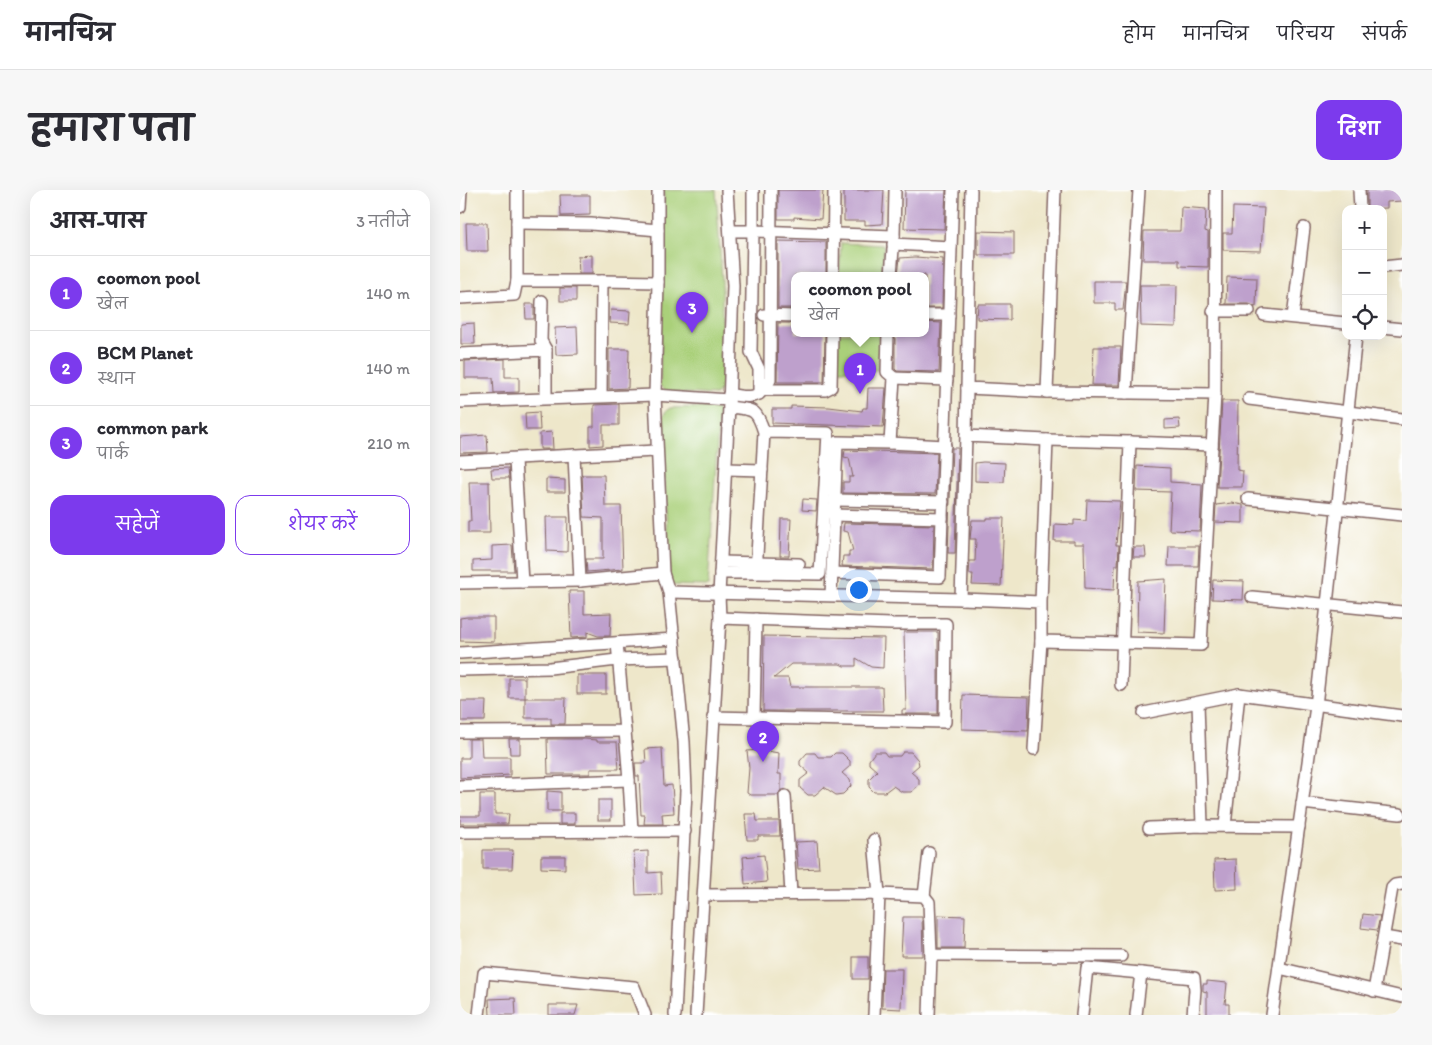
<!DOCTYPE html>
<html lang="hi">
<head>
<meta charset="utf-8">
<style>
  :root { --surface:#fff; --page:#f7f7f7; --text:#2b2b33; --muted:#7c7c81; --line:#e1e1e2; --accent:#7c3aed }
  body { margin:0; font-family:Itim,"Playpen Sans Deva",sans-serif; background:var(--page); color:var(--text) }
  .controls { position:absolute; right:15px; top:15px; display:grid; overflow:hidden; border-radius:10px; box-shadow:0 5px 20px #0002 }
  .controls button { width:45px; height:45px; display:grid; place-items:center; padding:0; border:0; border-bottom:1px solid var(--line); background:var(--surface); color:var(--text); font:25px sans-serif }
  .you { position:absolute; left:398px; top:399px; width:18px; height:18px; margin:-12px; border:4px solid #fff; border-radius:50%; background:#1a73e8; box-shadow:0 0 0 8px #1a73e833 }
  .badge { display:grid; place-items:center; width:32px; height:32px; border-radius:50%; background:var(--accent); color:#fff; font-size:16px; font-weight:700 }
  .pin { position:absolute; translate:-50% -41px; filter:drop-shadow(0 1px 2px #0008) }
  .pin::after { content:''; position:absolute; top:26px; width:18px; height:15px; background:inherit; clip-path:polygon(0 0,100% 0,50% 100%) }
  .popup { position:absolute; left:331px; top:82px; width:138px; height:65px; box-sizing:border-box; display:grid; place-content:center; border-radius:10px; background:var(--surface); filter:drop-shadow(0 1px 4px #0005); font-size:16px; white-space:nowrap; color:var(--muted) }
  .popup b { font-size:19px; color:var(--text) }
  .popup::after { content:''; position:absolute; left:50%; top:100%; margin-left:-10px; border:10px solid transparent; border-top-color:var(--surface) }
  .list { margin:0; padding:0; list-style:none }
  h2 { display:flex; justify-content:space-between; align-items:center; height:65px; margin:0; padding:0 20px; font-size:21px }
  h2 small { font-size:16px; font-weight:400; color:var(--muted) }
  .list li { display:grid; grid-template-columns:32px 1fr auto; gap:15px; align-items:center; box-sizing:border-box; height:75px; padding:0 20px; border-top:1px solid var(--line) }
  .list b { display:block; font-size:19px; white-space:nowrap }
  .list p { margin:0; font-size:16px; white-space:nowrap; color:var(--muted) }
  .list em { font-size:16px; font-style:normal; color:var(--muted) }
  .actions { display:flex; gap:10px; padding:15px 20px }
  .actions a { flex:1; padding:11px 0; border:1px solid var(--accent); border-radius:15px; text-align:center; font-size:18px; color:var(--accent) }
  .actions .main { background:var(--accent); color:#fff }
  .icon { flex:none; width:28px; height:28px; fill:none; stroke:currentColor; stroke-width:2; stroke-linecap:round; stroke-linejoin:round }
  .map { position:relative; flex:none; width:942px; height:825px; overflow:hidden; border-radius:15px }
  header { display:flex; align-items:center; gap:30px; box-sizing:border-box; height:70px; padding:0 25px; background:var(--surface); border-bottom:1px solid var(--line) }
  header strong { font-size:24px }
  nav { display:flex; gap:28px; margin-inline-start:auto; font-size:18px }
  .intro { display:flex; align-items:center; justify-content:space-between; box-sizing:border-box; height:120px; padding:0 30px }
  h1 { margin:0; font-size:35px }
  .button { padding:12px 22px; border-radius:15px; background:var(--accent); color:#fff; font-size:18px; font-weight:700 }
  main { display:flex; gap:30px; padding:0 30px }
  aside { flex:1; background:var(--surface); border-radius:15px; box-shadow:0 5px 20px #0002 }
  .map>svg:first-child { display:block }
</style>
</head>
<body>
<header>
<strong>मानचित्र</strong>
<nav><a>होम</a><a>मानचित्र</a><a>परिचय</a><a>संपर्क</a></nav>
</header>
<div class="intro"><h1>हमारा पता</h1><a class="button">दिशा</a></div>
<main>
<aside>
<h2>आस-पास<small>3 नतीजे</small></h2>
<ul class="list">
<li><span class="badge">1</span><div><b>coomon pool</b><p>खेल</p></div><em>140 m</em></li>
<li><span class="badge">2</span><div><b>BCM Planet</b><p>स्थान</p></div><em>140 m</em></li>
<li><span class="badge">3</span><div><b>common park</b><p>पार्क</p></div><em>210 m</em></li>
</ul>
<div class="actions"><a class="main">सहेजें</a><a>शेयर करें</a></div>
</aside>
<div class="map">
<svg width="942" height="825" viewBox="0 0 942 825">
  <rect width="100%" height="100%" fill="#fff"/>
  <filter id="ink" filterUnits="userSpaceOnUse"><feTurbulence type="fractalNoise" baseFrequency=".02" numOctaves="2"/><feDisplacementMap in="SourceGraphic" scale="10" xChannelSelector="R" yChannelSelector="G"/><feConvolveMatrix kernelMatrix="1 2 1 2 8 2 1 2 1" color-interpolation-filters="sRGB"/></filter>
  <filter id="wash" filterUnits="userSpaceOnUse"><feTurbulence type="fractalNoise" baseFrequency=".0096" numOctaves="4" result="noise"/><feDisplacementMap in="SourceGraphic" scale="20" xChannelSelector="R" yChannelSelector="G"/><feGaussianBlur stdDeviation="1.12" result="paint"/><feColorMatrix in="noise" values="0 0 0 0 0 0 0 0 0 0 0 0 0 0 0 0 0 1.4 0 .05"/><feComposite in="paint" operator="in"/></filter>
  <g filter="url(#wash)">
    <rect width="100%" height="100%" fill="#eee7ca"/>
    <!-- park -->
    <g fill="#aad07a" stroke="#7a7852">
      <polygon points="204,0 256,0 262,90 262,200 255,205 207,202 200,196"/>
      <polygon points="381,53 424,55 422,85 379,85"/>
      <polygon points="377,143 419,143 418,180 375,180"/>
      <polygon points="249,217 257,219 259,225 248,396 210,395 201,230 206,221 210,218"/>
    </g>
    <g id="blocks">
      <!-- building -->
      <g fill="#bea0cc">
        <polygon points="318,0 363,0 361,29 334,27 334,29 318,29"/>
        <polygon points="384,0 424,0 422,34 405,35 405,31 384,31"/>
        <polygon points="445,0 486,0 484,39 444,38"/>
        <polygon points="907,0 941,0 942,11 927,12 927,18 907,19"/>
        <polygon points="100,5 130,5 130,25 101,26"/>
        <polygon points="721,17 746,19 745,41 748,42 748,77 719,76 719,70 683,70 684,41 720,41"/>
        <polygon points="773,17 804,18 801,61 763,60 763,43 772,43"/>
        <polygon points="6,33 27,33 28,61 7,61"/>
        <polygon points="518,41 554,42 554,65 518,65"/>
        <polygon points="318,51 366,52 366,85 335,85 335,118 318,118"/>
        <polygon points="132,65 132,84 119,84 118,66"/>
        <polygon points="455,67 483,69 482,118 465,118 465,85 438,85 440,68"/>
        <polygon points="767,87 797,88 796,117 789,114 766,114"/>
        <polygon points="634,91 666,91 663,120 655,120 655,113 634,113"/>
        <polygon points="680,95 717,95 716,137 681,136"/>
        <rect x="100" y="98" width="16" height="13"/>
        <polygon points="65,114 74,114 74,129 66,129"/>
        <polygon points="518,114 550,114 550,130 517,129"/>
        <polygon points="151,120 170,121 169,134 150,133"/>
        <polygon points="465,132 481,133 479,182 437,181 435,179 435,143 465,143"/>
        <polygon points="14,133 15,154 1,154 1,134"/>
        <polygon points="318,133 335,133 335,143 365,143 364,192 317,192"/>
        <polygon points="117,137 118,164 96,165 95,138"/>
        <polygon points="634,157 661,157 659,195 632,195"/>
        <polygon points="149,159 169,159 168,198 149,199"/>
        <polygon points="45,169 45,187 59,187 59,202 34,203 33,188 5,188 5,171"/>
        <polygon points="408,198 426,198 423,237 312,233 312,219 331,219 331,216 369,217 402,221 403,218 407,218"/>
        <polygon points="762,211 778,211 777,280 783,281 782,297 757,297"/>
        <polygon points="159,214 159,235 143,235 143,255 130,256 130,237 134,237 134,215"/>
        <polygon points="79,222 80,240 66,240 65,223"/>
        <polygon points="719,229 720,238 705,239 705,230"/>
        <polygon points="92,242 93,259 80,259 80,243"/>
        <polygon points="27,245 28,262 0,263 0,247"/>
        <polygon points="492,258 498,258 495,363 488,363"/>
        <polygon points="385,260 477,263 475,304 383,303 383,292 389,292 389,287 393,287 389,268 384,267"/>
        <polygon points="523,272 545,273 544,292 515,291 515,273"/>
        <polygon points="677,276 710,278 710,292 742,294 740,341 709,340 711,302 676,301"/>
        <polygon points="48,278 49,288 32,288 31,279"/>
        <polygon points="122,285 144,285 145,316 161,316 163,379 127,382 126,369 143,369 143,328 124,327"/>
        <polygon points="86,289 105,290 105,302 86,302"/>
        <polygon points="9,292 29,292 30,343 8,343 8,331 11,331"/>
        <polygon points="343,309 357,310 356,321 342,320"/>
        <polygon points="627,310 660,311 656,355 659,355 658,375 655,375 654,400 625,398 624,354 614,354 614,351 594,351 595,334 614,335 614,330 626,331"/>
        <polygon points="772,313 783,315 783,333 755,332 756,315"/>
        <polygon points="86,327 108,327 107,362 87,361"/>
        <polygon points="527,328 544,328 541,396 512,395 513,384 509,384 510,371 515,371 516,349 510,349 512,330 527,330"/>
        <polygon points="321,329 331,329 329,366 320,366"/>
        <polygon points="384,333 474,335 473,379 382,376 383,366 389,366 389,361 393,361 388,342 383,341"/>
        <polygon points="52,355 54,381 13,381 13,371 32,370 32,356"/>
        <polygon points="709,356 739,356 738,376 708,376"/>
        <polygon points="674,357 685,357 686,367 673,367"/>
        <polygon points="706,389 704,443 677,442 678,391"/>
        <polygon points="753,390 784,391 783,410 752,409"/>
        <polygon points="109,401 124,401 124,424 151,423 150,446 138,446 127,442 127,447 111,448"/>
        <polygon points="7,427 34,427 34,452 0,451 0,428"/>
        <polygon points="444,442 478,442 478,524 442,524 442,520 446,520"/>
        <polygon points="304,446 424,448 423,478 411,477 396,468 396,476 384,476 380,474 331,474 314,488 328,488 330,497 422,497 423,521 303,521"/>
        <rect x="117" y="485" width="29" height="19"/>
        <rect x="49" y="488" width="16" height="20"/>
        <polygon points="503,505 569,507 568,541 502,539"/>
        <polygon points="65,508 106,508 105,534 91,534 91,528 65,528"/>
        <polygon points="1,511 26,511 25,531 1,531"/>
        <polygon points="9,549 21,549 22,567 50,567 50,585 0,588 0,568 9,568"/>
        <polygon points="49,549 60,549 60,564 50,564"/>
        <polygon points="87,549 124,549 137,550 137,552 157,552 159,579 130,579 130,584 88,584"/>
        <polygon points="202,558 204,596 212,595 214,623 202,624 203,634 184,634 185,625 181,625 179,586 176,586 175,573 186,573 185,559"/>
        <polygon points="300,560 319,563 318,584 321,584 321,600 318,605 290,605 287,603 289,578 287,561"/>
        <polygon points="415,562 424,562 427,566 440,566 443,562 451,562 458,570 459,575 451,582 459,589 459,595 451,602 442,602 433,596 425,602 414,602 409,597 409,589 417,581 409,574 409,570"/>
        <polygon points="347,563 355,563 358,567 371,567 375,563 382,563 390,571 390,576 382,583 390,590 391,596 383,604 376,605 364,597 355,605 348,605 340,598 340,590 349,583 340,575 340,571"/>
        <polygon points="87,601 101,602 101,621 87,621"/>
        <polygon points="20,604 35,604 35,624 49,624 48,634 0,634 0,626 20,626"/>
        <rect x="138" y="610" width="13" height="20"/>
        <rect x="100" y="623" width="15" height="11"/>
        <polygon points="285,624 296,624 297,631 319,631 320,646 298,646 298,650 287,650"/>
        <polygon points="357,651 359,678 338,679 336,652"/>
        <polygon points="23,660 53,660 52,679 23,679"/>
        <polygon points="188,661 188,683 201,682 202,704 176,705 174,662"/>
        <polygon points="304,665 307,692 285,694 283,667"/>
        <polygon points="81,666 105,666 105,679 81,678"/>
        <polygon points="776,669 777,699 755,700 754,670"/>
        <polygon points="903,724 920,726 917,740 901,738"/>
        <polygon points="478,725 505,726 504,758 478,758"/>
        <polygon points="443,727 462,727 463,766 441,766"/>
        <rect x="393" y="767" width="15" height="22"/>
        <polygon points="423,779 442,779 441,819 422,818"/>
        <polygon points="747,791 767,793 765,814 769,814 769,825 747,825 747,802 743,801 743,794 747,794"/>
        <polygon points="55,808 56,825 30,825 29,809"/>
        <polygon points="89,815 118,815 115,825 89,825"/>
      </g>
    </g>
  </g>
  <g filter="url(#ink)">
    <use href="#blocks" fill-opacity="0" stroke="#836563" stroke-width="1"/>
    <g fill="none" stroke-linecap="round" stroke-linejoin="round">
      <!-- minor casing -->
      <g stroke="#836563" stroke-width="14">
        <g id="minor">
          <polyline points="57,0 57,91"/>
          <polyline points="198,0 198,92 195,205 203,383 209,402 224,552 226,601 215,825"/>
          <polyline points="293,0 293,41 434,46 431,85"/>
          <polyline points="511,0 507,198 587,202"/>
          <polyline points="899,0 900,19"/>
          <polyline points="0,17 1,0"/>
          <polyline points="57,33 131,34 198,40"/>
          <polyline points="270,41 293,41 291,162 299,179 299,204"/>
          <polyline points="434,46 435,0"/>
          <polyline points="433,54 491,57"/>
          <polyline points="923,77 942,75"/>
          <polyline points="373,85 374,0"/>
          <polyline points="0,108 54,105 57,91 142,91"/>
          <polyline points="82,111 81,151 86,160"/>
          <polyline points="753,121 789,121"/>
          <polyline points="304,125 335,126"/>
          <polyline points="465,125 489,125"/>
          <polyline points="804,125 886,133"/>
          <polyline points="833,127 844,38"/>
          <polyline points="923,137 942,139"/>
          <polyline points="0,164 86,160 86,208"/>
          <polyline points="434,188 487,190"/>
          <polyline points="304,200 365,200 371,197 372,143"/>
          <polyline points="666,203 679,0"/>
          <path d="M269,204C287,208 301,210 310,190L311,0"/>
          <polyline points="755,204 756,0"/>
          <polyline points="141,206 142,91 198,92"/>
          <polyline points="789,209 942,229"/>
          <polyline points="0,212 195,205 269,210"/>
          <path d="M269,217C293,220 296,217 304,242L296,383L360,384L368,243L304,242"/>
          <polyline points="506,246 507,198"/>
          <polyline points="587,250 670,252 661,495"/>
          <polyline points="670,252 752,255"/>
          <polyline points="430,253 485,256"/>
          <polyline points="114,265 120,391"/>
          <polyline points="55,270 62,392"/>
          <polyline points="0,271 196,261"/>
          <polyline points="266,279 302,280"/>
          <polyline points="788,309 942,325"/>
          <polyline points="374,310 483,312"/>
          <polyline points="373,325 482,328"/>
          <polyline points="261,372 339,374"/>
          <polyline points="260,383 296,383"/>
          <polyline points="372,383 480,387 493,0"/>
          <polyline points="0,393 120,391 203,383"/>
          <polyline points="209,402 501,409"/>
          <polyline points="371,405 377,252 430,253 434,188 427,182 428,143"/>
          <polyline points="792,407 942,422"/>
          <polyline points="581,412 501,409 506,246 587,250 581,412 581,451 741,455 755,204 587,202 595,0"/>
          <polyline points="0,463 214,449"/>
          <polyline points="0,480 90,478 157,470 216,468"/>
          <polyline points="738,513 742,636"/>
          <polyline points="684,523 779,504 942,526"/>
          <polyline points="253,527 485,532 486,434 431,434 260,428"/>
          <polyline points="294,528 296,429"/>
          <polyline points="0,542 165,541 157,453"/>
          <polyline points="574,559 581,451"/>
          <polyline points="169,590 172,640"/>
          <polyline points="0,596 169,590 165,541"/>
          <polyline points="325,606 331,704"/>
          <polyline points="842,613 940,624"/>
          <polyline points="765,636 779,504"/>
          <polyline points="689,638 742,636 839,637"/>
          <polyline points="0,642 225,641"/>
          <polyline points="244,705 419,704 464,706 469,712 471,765 661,766"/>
          <polyline points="464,706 469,663"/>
          <polyline points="924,747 942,750"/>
          <polyline points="819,778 942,807"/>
          <polyline points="914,801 932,698 935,695 942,694"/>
          <polyline points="19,825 24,783 174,797 185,825"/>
          <polyline points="236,825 260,428 259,404 269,217 273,96 267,0"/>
          <polyline points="414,825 419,704 414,650"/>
          <polyline points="469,825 471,765"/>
          <polyline points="622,825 627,778 734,788 735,800 733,825"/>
          <polyline points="676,825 681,783"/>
          <polyline points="812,825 856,516 896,146"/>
        </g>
      </g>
      <!-- minor -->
      <use href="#minor" stroke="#fff" stroke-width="11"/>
    </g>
  </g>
</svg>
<div class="controls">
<button>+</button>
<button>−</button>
<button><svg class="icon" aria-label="locate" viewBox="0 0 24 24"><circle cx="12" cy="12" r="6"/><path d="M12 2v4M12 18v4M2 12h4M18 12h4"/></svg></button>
</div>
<div class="you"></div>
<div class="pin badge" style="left:400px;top:204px">1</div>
<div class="popup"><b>coomon pool</b>खेल</div>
<div class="pin badge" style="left:303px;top:572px">2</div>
<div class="pin badge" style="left:232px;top:143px">3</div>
</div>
</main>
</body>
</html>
